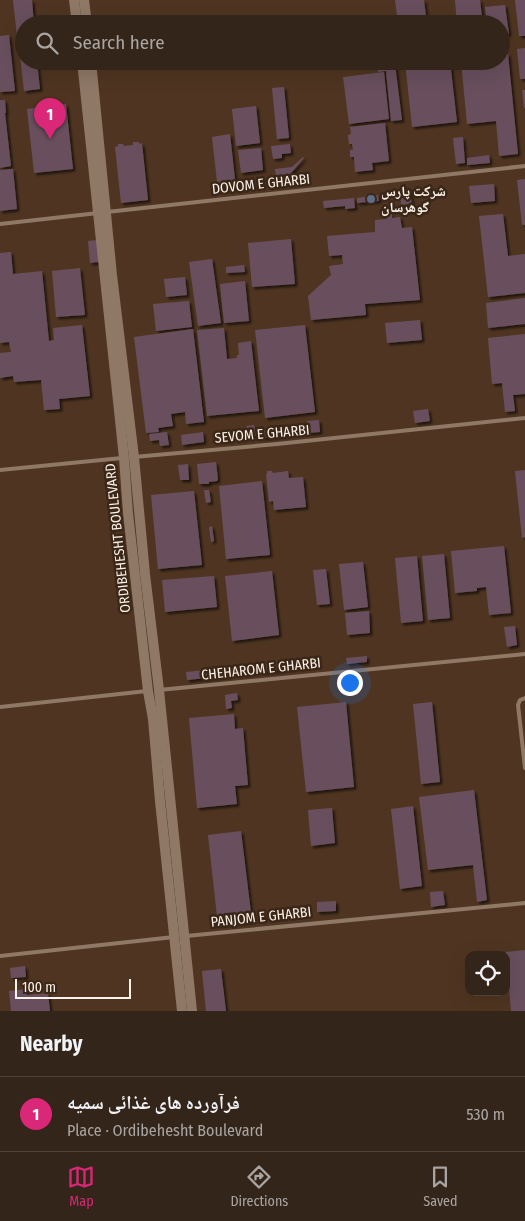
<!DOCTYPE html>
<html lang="en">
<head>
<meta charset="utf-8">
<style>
  :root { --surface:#34251a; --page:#3f3127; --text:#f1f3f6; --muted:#a9a5a2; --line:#4e4239; --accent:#db2777 }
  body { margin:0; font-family:"Fira Sans Condensed","Noto Naskh Arabic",sans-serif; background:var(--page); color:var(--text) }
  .controls { position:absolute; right:15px; bottom:15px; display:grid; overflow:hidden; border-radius:10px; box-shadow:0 5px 20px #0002 }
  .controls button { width:45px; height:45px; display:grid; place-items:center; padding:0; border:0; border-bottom:1px solid var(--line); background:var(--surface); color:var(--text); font:25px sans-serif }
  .scale { position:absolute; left:15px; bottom:12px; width:116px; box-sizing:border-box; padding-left:5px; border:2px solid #fdf2ea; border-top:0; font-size:14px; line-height:18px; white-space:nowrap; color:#fdf2ea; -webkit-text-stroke:4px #3b2718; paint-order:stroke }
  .you { position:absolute; left:349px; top:682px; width:18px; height:18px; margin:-12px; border:4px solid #fff; border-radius:50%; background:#1a73e8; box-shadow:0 0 0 8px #1a73e833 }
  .badge { display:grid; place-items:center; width:32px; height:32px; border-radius:50%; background:var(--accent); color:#fff; font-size:16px; font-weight:700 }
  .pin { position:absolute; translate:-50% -41px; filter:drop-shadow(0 1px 2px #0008) }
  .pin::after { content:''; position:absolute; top:26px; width:18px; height:15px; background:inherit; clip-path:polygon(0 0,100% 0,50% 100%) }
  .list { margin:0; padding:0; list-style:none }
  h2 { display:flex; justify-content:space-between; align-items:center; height:65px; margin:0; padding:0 20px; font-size:21px }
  h2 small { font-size:16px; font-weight:400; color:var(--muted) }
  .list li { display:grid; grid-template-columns:32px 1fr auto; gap:15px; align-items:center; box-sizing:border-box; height:75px; padding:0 20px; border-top:1px solid var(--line) }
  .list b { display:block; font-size:19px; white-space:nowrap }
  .list p { margin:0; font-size:16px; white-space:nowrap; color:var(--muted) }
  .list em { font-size:16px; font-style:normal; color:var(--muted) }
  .icon { flex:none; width:28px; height:28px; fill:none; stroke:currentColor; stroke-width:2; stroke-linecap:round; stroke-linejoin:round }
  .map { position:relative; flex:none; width:525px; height:1011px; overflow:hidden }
  .search { position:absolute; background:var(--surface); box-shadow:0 5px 20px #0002; left:15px; right:15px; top:15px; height:55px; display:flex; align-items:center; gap:12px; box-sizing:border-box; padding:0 18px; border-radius:28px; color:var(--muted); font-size:19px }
  .sheet { height:140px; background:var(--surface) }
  nav { display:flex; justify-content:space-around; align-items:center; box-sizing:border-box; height:70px; border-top:1px solid var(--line); background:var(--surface); font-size:14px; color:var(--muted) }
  nav a { display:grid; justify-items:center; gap:2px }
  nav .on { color:var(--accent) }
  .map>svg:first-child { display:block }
</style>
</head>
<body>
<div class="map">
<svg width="525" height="1011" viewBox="0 0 525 1011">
  <defs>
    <filter id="shadow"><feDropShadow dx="2.5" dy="2.5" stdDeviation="1" flood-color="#0009"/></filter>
  </defs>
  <rect width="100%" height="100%" fill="#453122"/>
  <!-- built -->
  <path fill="#4f3521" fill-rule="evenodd" d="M0,0H525V1011H0ZM24,24H501V61H24ZM469,955H506V992H469Z"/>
  <!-- building -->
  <g fill="#69505d" filter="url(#shadow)">
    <polygon points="13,0 32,0 34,24 24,24 24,35 17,36"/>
    <polygon points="395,0 424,0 427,24 398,24"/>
    <polygon points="455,0 480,0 483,24 457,24"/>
    <polygon points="515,0 525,0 525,36 519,36"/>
    <polygon points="505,5 509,34 501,34 501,24 495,24 495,19 490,19 486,16 485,7"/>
    <polygon points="9,35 15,91 0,92 0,36"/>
    <polygon points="525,48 525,79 520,79 517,49"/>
    <polygon points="501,54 508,54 518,154 499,156 496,121 467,124 461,61 501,61"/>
    <polygon points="20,55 24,55 24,61 37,61 40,89 24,91"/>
    <polygon points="414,61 450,61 457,122 412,127 405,62"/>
    <polygon points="395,64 402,120 391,121 386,71 378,72 378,66"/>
    <polygon points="384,72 389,119 349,124 343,77"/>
    <polygon points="284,87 289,138 277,139 272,88"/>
    <polygon points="522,90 525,90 525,108 524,108"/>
    <polygon points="0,100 5,100 6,113 5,113 11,166 0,168"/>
    <polygon points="66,104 73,169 34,173 27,109"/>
    <polygon points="256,106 260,143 236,146 232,109"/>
    <polygon points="385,123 389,161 372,163 373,170 355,172 354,157 350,157 350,150 353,150 352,144 349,144 348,135 351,134 350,127"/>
    <polygon points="230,134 236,188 218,191 212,137"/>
    <polygon points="463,137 465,163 456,164 453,138"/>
    <polygon points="133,142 139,142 139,144 142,143 148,200 121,203 115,147 118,146 118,144 123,144 124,146 133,145"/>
    <polygon points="290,144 291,153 282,154 282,158 273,159 271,146"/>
    <polygon points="261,148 263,170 241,173 238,150"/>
    <polygon points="489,155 490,163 467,165 467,158"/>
    <polygon points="303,157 304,158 281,185 280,176 276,177 275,169 292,167"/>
    <polygon points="13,169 17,209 0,211 0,170"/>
    <polygon points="525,179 525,225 522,225 517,180"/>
    <polygon points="494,184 495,201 471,203 469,186"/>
    <polygon points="410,192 412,204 401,205 400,193"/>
    <polygon points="378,195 379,201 357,203 357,198"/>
    <polygon points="354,198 355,208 345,209 345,206 324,208 323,201"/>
    <polygon points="392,214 392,218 400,217 402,228 412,227 420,300 365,304 366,315 311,320 308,296 331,275 329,266 343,264 342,255 329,256 327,236 375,232 375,220 387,219 386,215"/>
    <polygon points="503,214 508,256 525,254 525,293 488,297 479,216"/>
    <polygon points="291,239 295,284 252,287 248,243"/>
    <polygon points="97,240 99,262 90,263 88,241"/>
    <polygon points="11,252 13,274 42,271 49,341 54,340 53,328 82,325 90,396 59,399 60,409 44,410 41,380 14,382 13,376 0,378 0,353 11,352 9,342 0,343 0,253"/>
    <polygon points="212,259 221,323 198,326 189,262"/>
    <polygon points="244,265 245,272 226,273 226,267"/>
    <polygon points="80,268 85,315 56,317 52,271"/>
    <polygon points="185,277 187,295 166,297 164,279"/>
    <polygon points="245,281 249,321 224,323 220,284"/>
    <polygon points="525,298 525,324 488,328 486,303"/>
    <polygon points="189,301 192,327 156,331 153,304"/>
    <polygon points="420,320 422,340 387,343 385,323"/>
    <polygon points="305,325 315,412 265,418 255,330"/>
    <polygon points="224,328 227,359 237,358 237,355 239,355 238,343 251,341 259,411 207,416 197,330"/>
    <polygon points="193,329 204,422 186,424 185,412 171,414 173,426 158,428 159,432 146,433 134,337"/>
    <polygon points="525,334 525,394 513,395 515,411 505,412 502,383 492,384 488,338"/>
    <polygon points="428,409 430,421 415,423 413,411"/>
    <polygon points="319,420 320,432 308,433 307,421"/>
    <polygon points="254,425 256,436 244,438 244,433 247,426"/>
    <polygon points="287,428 288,435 263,438 262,431"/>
    <polygon points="167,432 169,445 160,446 159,440 150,441 149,434"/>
    <polygon points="203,432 204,442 182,445 181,435"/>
    <polygon points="216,462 218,479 217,481 209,482 209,484 199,484 197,464"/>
    <polygon points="188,464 189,480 180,480 178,465"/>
    <polygon points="525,470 525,537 522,538 515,471"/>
    <polygon points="267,471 272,471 273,473 288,471 289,478 303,477 306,507 274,510 273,501 269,502 266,474 267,474"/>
    <polygon points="262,481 270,555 226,559 219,486"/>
    <polygon points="204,490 209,490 211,502 206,503"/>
    <polygon points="194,491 202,565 158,569 151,495"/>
    <polygon points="212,526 214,541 211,542 209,527"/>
    <polygon points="504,546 511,613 489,615 486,587 477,588 477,591 455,593 451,551"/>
    <polygon points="444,554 450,618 428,620 422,556"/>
    <polygon points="417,556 423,621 401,623 395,558"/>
    <polygon points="363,562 368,607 344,610 339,564"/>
    <polygon points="326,569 330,604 317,605 313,570"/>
    <polygon points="272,571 279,635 232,641 225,576"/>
    <polygon points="214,576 217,607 165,612 162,580"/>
    <polygon points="369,611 370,633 347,635 345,613"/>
    <polygon points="515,626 517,645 507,647 504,627"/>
    <polygon points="367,656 367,662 347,664 346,658"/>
    <polygon points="281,663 282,670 262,672 262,665"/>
    <polygon points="227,668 228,676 187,680 186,672"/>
    <polygon points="237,693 238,700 231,701 232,708 226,709 225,695"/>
    <polygon points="346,702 354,787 306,792 297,707"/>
    <polygon points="432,702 440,782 421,784 413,704"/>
    <polygon points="234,714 235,729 243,728 248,785 235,786 237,804 197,808 189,718"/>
    <polygon points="474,790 487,900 477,902 473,865 428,870 419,797"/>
    <polygon points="413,806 422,886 400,889 391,809"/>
    <polygon points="332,808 335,843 311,846 308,810"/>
    <polygon points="241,831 252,921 218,925 208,835"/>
    <polygon points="443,891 445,905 431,907 430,892"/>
    <polygon points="336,901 336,911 317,912 317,902"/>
    <polygon points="525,950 525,1011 511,1011 506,952"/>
    <polygon points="25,966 26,977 11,978 10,968"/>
    <polygon points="221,969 226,1011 206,1011 202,971"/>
    <polygon points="27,989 27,995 48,993 50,1011 11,1011 9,991"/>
  </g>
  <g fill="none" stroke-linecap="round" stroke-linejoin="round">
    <!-- service -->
    <g stroke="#8f7866" stroke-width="4">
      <polyline points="107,212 525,166"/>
      <polyline points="0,224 98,213"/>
      <polyline points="134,457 277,444 525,418"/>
      <polyline points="0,470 122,458"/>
      <polyline points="159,690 525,654"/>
      <polyline points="0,707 147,691"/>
      <polyline points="525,768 518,705 520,700 525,698"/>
      <polyline points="186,936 525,903"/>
      <polyline points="0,956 174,937"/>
    </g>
    <!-- tertiary -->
    <g stroke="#8f7866" stroke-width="10">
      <polyline points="74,0 77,24"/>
      <polyline points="84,0 87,24"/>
      <polyline points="82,61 124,458 128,513 148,691 153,719 160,801 182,1011"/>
      <polyline points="91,61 112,275 134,457 145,574 159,690 192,1011"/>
    </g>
  </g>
  <!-- markers -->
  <circle fill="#5c6f8a" stroke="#3b2718" stroke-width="2" cx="371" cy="199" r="5"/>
  <g text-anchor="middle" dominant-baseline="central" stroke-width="5" stroke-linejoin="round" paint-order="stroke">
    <!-- street labels -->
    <g font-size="14" fill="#fdf2ea" stroke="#3b2718">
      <text transform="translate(261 184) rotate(-6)">DOVOM E GHARBI</text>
      <text transform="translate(262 434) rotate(-5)">SEVOM E GHARBI</text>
      <text transform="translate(118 538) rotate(-96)">ORDIBEHESHT BOULEVARD</text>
      <text transform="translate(261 669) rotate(-6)">CHEHAROM E GHARBI</text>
      <text transform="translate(261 917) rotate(-6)">PANJOM E GHARBI</text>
    </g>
    <!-- poi labels -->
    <g font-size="14" font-weight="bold" fill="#fdf2ea" stroke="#3b2718" text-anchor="start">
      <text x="381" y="191">شرکت پارس<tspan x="381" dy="16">گوهرسان</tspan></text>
    </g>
  </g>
</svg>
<div class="controls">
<button><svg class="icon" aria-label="locate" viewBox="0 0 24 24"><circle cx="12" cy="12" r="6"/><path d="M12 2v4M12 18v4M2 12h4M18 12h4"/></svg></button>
</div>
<div class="scale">100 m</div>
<div class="you"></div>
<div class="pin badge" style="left:50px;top:139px">1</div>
<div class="search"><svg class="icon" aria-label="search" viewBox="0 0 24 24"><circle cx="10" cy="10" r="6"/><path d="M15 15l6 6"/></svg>Search here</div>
</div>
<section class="sheet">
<h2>Nearby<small></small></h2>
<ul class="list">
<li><span class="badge">1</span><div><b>فرآورده های غذائی سمیه</b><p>Place · Ordibehesht Boulevard</p></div><em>530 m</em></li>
</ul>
</section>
<nav>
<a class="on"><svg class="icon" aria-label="map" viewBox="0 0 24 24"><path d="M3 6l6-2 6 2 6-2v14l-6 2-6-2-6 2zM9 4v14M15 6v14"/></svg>Map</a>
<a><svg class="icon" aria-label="directions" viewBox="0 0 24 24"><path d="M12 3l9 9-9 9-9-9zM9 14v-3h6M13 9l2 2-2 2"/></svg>Directions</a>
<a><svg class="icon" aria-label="saved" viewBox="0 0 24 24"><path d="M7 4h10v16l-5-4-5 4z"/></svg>Saved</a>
</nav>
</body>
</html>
